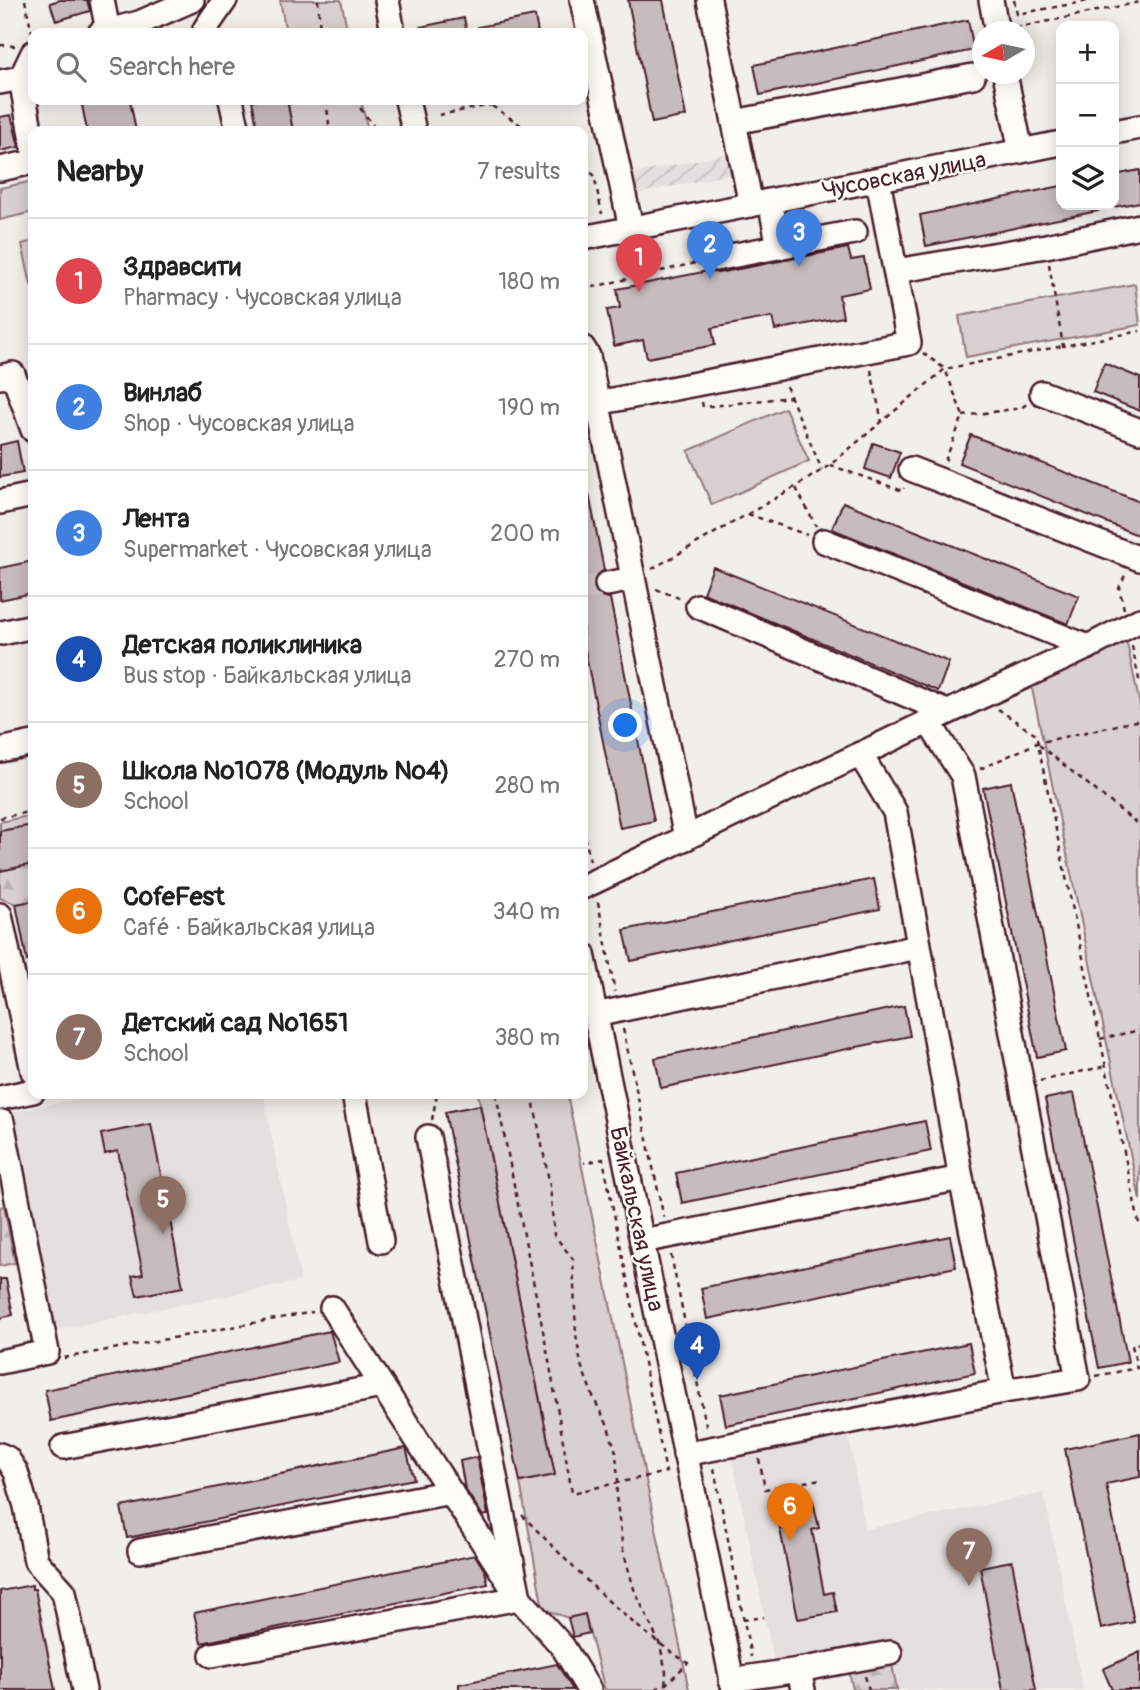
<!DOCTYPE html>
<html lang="en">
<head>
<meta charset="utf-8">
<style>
  :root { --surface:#fff; --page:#f6f6f6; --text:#222; --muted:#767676; --line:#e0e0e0; --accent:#d93025 }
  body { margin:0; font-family:Pangolin,sans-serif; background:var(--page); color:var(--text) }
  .controls { position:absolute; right:21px; top:21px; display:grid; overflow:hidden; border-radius:14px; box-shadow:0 4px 18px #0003 }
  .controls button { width:63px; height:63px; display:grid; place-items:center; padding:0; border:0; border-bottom:2px solid var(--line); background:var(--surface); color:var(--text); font:35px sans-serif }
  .compass { position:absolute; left:972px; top:21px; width:63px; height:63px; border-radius:50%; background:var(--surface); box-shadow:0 4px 18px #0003; rotate:261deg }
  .you { position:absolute; left:626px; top:726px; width:24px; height:24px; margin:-18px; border:5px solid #fff; border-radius:50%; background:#1a73e8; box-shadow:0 0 0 10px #1a73e833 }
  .badge { display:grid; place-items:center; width:46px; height:46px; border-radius:50%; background:var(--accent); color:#fff; font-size:23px; font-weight:700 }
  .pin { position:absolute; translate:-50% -58px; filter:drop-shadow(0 2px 4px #0008) }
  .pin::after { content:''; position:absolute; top:37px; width:24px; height:21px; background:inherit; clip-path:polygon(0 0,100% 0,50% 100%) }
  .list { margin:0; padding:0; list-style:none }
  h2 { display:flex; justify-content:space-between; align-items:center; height:91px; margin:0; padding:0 28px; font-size:30px }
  h2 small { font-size:23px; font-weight:400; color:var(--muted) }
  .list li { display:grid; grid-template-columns:46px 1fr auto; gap:21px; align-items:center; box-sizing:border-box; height:126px; padding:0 28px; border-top:2px solid var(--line) }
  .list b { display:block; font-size:26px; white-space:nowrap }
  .list p { margin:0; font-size:23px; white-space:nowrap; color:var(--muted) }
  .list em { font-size:23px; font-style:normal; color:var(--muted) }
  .icon { flex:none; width:38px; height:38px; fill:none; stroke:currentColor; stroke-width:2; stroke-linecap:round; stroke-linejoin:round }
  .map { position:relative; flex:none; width:1140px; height:1690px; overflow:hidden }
  .search { position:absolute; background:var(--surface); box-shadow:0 4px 18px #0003; left:28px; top:28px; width:560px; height:77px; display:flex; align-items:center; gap:18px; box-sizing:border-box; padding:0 24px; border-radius:14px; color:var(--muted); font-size:26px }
  .panel { position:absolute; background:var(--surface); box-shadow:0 4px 18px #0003; left:28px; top:126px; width:560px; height:973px; border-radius:14px }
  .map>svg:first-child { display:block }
</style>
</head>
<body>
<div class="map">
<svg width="1140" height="1690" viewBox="0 0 1140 1690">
  <defs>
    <pattern id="industrial-furrows" width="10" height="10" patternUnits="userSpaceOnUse" patternTransform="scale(1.75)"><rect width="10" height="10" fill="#e5dfdd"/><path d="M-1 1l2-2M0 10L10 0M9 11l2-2" fill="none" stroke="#c6bfbe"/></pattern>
    <pattern id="grass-tufts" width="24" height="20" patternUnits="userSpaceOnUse" patternTransform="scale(1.75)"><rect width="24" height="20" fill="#d9d0cf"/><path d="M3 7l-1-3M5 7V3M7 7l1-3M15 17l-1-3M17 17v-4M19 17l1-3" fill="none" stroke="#bcb2b2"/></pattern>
    <pattern id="forest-firs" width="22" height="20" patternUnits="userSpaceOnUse" patternTransform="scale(1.75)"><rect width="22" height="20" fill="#d9d0cf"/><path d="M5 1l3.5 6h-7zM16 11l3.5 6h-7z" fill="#bcb2b2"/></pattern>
  </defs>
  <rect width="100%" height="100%" fill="#f2efeb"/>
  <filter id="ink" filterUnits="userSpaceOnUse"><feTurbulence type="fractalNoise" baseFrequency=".0143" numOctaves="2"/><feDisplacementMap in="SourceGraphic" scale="14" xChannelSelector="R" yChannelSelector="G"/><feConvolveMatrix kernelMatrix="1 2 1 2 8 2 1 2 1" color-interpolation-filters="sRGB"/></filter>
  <g filter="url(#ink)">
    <!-- built -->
    <g fill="#e5dfdd">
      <polygon points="104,1094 263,1094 301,1281 55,1330 11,1112"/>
      <polygon points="848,1432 865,1529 1044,1493 1083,1690 897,1690 890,1653 854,1648 774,1662 731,1453"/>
    </g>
    <!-- industrial -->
    <polygon fill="url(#industrial-furrows)" points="735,152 740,172 632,195 627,175"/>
    <!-- grass -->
    <polygon fill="url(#grass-tufts)" stroke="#92787d" stroke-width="2" points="33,815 33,825 0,831 0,822"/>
    <!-- forest -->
    <g fill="url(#forest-firs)" stroke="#92787d" stroke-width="2">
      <polygon points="33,864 33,901 16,904 0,898 0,871"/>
      <polygon points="4,1206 15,1263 0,1266 0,1207"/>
      <polygon points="892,1665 897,1690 853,1690 849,1671"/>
    </g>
    <!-- park -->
    <g fill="#d9d0cf" stroke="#92787d" stroke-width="2">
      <polygon points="280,0 341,0 348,33 286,33"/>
      <polygon points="287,100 361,100 368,131 293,131"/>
      <polygon points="29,182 33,212 0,220 0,188"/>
      <polygon points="33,241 33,285 31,285 22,244"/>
      <polygon points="1135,284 1140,325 966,357 959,316"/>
      <polygon points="785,408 809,461 712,505 688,451"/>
      <polygon points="1125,634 1140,705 1140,1200 1031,684"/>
      <polygon points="478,1094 567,1094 689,1690 605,1690 585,1615 568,1618 543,1609 520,1482 555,1475"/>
    </g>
    <!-- building -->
    <g fill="#c8bbbb" stroke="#4a1f2b" stroke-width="2">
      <polygon points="60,0 87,0 90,11 56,21 50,3"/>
      <polygon points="628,0 663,0 686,116 652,123"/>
      <polygon points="535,16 538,33 479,33 478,27"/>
      <polygon points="464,18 467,33 421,33 420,27"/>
      <polygon points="968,20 974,50 760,95 754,65"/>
      <polygon points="81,100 130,100 136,131 87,131"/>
      <polygon points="252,100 287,100 293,131 258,131"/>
      <polygon points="11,115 19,147 0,151 0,117"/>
      <polygon points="1140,170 1140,202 1114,207 1114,175"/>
      <polygon points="1061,186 1061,205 1097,205 1098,211 926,246 920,215"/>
      <polygon points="848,248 851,260 864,258 870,289 839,295 843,317 775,330 772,317 712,328 715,345 647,358 643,340 614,346 607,310 620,308 617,289 708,271 718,273"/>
      <polygon points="1104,363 1140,378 1140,411 1093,392"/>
      <polygon points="971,435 1140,502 1140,536 959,463"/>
      <polygon points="17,441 23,473 0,477 0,445"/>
      <polygon points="873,443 900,452 891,478 865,469"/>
      <polygon points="583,494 589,494 604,570 594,579 593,587 602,597 610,598 654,821 620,828 583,640"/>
      <polygon points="843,502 1079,596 1068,624 832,529"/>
      <polygon points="33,561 33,593 0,600 0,568"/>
      <polygon points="713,567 949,662 938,691 703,593"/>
      <polygon points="1011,782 1066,1051 1037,1057 983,788"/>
      <polygon points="33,825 33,864 0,871 0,831"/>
      <polygon points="874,879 880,909 631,961 624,930"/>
      <polygon points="33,901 33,960 27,961 16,904"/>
      <polygon points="904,1006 910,1036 661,1088 655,1058"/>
      <polygon points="1074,1093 1128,1362 1099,1368 1045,1099"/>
      <polygon points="480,1105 555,1475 520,1482 445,1112"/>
      <polygon points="925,1121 931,1151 682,1203 676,1173"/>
      <polygon points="151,1124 183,1287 137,1296 132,1276 143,1274 118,1151 105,1154 101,1134"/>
      <polygon points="950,1236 956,1267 707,1319 701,1288"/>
      <polygon points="0,1279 6,1279 13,1315 0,1318"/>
      <polygon points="330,1331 339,1362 51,1421 45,1390"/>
      <polygon points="969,1343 975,1373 726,1425 720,1395"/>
      <polygon points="1140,1433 1140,1477 1106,1484 1134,1622 1101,1629 1065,1449"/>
      <polygon points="406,1448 414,1479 127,1538 121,1507"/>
      <polygon points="477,1457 488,1515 483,1516 465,1489 460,1461"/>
      <polygon points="813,1501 819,1528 812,1530 824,1594 833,1592 837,1612 798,1619 776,1509"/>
      <polygon points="475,1555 485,1571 488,1584 201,1643 194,1613"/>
      <polygon points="1012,1561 1036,1690 1003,1690 980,1567"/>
      <polygon points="32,1585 32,1589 35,1589 55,1690 0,1690 0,1591"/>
      <polygon points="585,1614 589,1633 573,1637 568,1618"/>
      <polygon points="1140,1652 1140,1690 1112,1690 1103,1669"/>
      <polygon points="557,1664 573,1690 459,1690 459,1684"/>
    </g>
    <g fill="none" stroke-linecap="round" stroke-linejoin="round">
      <!-- minor-tunnel -->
      <polyline stroke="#d0c5c5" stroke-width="23" stroke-dasharray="23 11" stroke-linecap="butt" points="583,589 607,584"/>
      <!-- minor casing -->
      <g stroke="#4a1f2b" stroke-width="28">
        <g id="minor">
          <polyline points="102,0 108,31"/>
          <polyline points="387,0 393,33"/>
          <polyline points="582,0 631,228"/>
          <polyline points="709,0 751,205"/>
          <polyline points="991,0 997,32"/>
          <polyline points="205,29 225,0"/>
          <polyline points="100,33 139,23 192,0"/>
          <polyline points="1005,74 1021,151"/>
          <polyline points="21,78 33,53"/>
          <polyline points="0,82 21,78 33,147"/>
          <polyline points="231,100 238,131"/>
          <polyline points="407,100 414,131"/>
          <polyline points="734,122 973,76"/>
          <polyline points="1114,132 1140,127"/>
          <polyline points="0,169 33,162"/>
          <polyline points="770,201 779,247"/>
          <polyline points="583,238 1061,143"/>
          <polyline points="715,259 855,232"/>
          <polyline points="896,271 1046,246 1140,226"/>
          <polyline points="583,348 588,356 686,838"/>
          <polyline points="0,377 13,374 33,430"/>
          <polyline points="1042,393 1140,431"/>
          <polyline points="597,403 909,343 878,180"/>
          <polyline points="911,469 1140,559"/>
          <polyline points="0,502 33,495"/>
          <polyline points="824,541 1088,647"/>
          <polyline points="607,584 633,579"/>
          <polyline points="698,606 947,712"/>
          <polyline points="2,633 33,626"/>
          <polyline points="0,750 33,743"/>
          <polyline points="860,754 895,812 961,1178 1004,1391"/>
          <polyline points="583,887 980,697 1088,647 1140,620"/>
          <polyline points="0,915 33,1071"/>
          <polyline points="583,954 734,1690"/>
          <polyline points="595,1015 918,947"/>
          <polyline points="354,1094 381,1241"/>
          <polyline points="0,1098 33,1091"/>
          <polyline points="642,1241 961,1178"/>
          <polyline points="332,1308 519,1598 563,1647 589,1690"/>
          <polyline points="0,1362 47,1352 2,1122"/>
          <polyline points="63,1447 382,1386"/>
          <polyline points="685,1454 1004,1391 1078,1379 963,776 928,721"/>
          <polyline points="0,1455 7,1458 16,1472 26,1506 36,1561 64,1592 84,1690"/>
          <polyline points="140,1551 451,1492"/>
          <polyline points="212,1655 519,1598 428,1137"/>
          <polyline points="799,1670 890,1653"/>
          <polyline points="731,1680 799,1670 803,1690"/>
        </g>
      </g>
      <!-- path -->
      <g stroke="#4a1f2b" stroke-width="2.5" stroke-dasharray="5 5" stroke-linecap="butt">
        <polyline points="25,0 32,33"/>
        <polyline points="318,0 320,33"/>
        <polyline points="1014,0 1017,14 1094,0"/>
        <polyline points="1016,28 1140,2"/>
        <polyline points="0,45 16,46"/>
        <polyline points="326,100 330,131"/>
        <polyline points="354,100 373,125"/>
        <polyline points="492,106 530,131"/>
        <polyline points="439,115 491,105 490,100"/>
        <polyline points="583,167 594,175 602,214"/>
        <polyline points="1049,264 1063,346 1140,331"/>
        <polyline points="583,284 593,287 695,263"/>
        <polyline points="923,353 945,369 1063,346"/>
        <polyline points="871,370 882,422"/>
        <polyline points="786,386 822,470"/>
        <polyline points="702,402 703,407 791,397"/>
        <polyline points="963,416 1021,408 1028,403"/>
        <polyline points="830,465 903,491 904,488"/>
        <polyline points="796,488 816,526"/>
        <polyline points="748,514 807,535"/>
        <polyline points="652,569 795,487 830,465 945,369 963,416 945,461"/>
        <polyline points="656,589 682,599"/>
        <polyline points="1124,609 1119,588 1125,575"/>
        <polyline points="1132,646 1140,684"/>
        <polyline points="998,709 1036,735 1140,1228"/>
        <polyline points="1039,745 1140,826"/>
        <polyline points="980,769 1037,743 1140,720"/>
        <polyline points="0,818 33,811"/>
        <polyline points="583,827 590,861"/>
        <polyline points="598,902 615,992"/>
        <polyline points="623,1029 664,1218"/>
        <polyline points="1100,1039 1140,1030"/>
        <polyline points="1040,1081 1106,1066"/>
        <polyline points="496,1094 550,1366 572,1493 666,1472 603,1159 584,1163"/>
        <polyline points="532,1094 550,1186 554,1235 573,1259 576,1334 581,1365 594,1399 607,1424 616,1452 618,1482 616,1496 623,1550 634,1589 660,1645 666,1672 665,1690"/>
        <polyline points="432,1120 437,1094"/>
        <polyline points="671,1255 707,1430"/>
        <polyline points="64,1358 313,1312"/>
        <polyline points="1096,1376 1137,1368 1132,1345 1140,1343"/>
        <polyline points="759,1459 765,1489 821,1479"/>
        <polyline points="714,1468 751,1657"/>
        <path d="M522,1515C574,1568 625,1623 688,1663L666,1684L652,1690"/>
        <polyline points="743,1620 764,1617"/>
        <polyline points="865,1676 869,1690"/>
      </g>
      <!-- minor -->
      <use href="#minor" stroke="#fdfcf7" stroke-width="23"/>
    </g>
  </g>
  <g text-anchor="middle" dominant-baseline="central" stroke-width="5" stroke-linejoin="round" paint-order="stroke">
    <!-- street labels -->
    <g font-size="23" fill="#4a1f2b" stroke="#fdfcf7">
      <text transform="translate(904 175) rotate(-11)">Чусовская улица</text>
      <text transform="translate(637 1219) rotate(78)">Байкальская улица</text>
    </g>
  </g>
</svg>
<div class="controls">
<button>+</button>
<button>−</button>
<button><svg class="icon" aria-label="layers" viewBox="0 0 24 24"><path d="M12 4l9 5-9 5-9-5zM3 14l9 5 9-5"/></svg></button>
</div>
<svg class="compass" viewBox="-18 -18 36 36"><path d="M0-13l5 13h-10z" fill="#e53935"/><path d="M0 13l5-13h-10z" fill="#767676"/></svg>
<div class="you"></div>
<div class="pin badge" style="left:639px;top:292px;background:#e0444e">1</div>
<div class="pin badge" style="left:710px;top:279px;background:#3f7fe0">2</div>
<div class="pin badge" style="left:799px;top:267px;background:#3f7fe0">3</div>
<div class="pin badge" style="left:697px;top:1380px;background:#1a4fb4">4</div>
<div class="pin badge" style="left:163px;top:1234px;background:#8d6e63">5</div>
<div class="pin badge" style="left:790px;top:1541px;background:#e8710a">6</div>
<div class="pin badge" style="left:969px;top:1586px;background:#8d6e63">7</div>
<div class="search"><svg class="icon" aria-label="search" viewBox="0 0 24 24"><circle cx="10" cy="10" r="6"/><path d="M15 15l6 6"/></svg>Search here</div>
<section class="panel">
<h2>Nearby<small>7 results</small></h2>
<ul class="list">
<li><span class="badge" style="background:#e0444e">1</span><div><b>Здравсити</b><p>Pharmacy · Чусовская улица</p></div><em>180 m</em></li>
<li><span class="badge" style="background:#3f7fe0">2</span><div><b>Винлаб</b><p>Shop · Чусовская улица</p></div><em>190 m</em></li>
<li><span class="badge" style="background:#3f7fe0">3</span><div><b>Лента</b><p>Supermarket · Чусовская улица</p></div><em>200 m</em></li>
<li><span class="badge" style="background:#1a4fb4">4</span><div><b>Детская поликлиника</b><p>Bus stop · Байкальская улица</p></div><em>270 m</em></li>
<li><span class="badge" style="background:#8d6e63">5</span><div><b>Школа №1078 (Модуль №4)</b><p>School</p></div><em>280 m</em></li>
<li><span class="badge" style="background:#e8710a">6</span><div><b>CofeFest</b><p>Café · Байкальская улица</p></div><em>340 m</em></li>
<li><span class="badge" style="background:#8d6e63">7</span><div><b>Детский сад №1651</b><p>School</p></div><em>380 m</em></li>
</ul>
</section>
</div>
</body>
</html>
